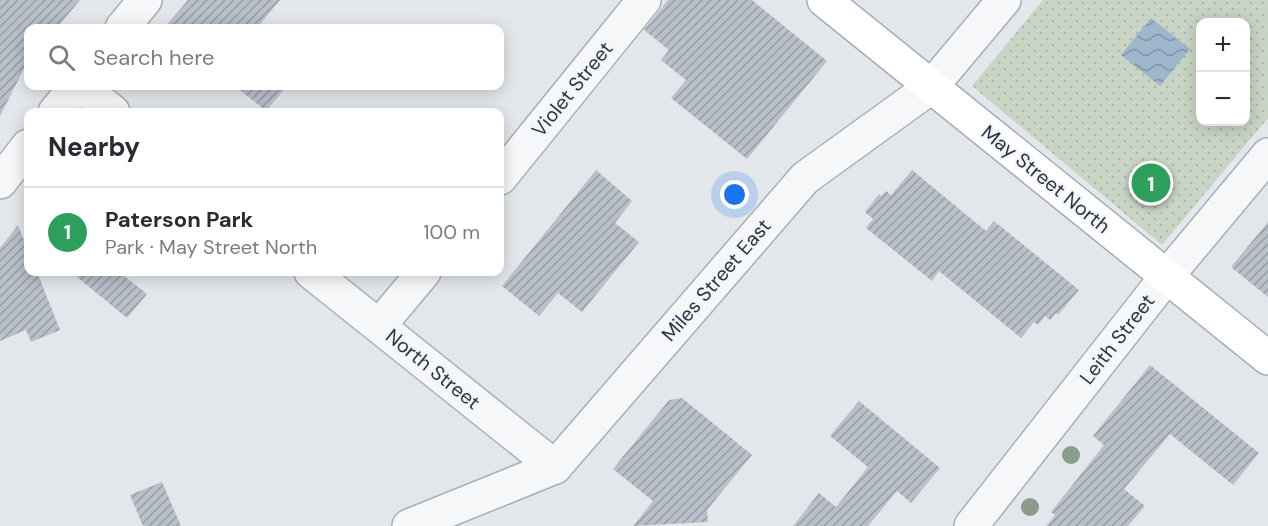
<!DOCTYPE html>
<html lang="en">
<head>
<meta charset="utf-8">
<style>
  :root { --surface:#fff; --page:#f7f7f7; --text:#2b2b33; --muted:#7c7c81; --line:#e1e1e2; --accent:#d04864 }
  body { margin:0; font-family:"DM Sans",sans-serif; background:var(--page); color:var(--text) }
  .controls { position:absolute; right:18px; top:18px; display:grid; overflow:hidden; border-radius:12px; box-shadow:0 3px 15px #0003 }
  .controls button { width:54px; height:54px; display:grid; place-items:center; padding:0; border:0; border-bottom:2px solid var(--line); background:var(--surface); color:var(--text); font:30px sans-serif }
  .you { position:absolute; left:735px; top:195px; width:21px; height:21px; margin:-15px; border:4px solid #fff; border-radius:50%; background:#1a73e8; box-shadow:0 0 0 9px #1a73e833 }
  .badge { display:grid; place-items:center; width:39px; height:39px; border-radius:50%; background:var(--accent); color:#fff; font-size:20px; font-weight:700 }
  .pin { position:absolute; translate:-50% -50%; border:3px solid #fff; box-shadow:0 2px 6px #0006 }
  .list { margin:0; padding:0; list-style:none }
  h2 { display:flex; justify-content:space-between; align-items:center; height:78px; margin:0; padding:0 24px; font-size:26px }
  h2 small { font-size:20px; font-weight:400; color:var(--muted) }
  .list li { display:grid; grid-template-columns:39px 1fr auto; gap:18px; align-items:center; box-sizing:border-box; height:90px; padding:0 24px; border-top:2px solid var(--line) }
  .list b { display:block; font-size:22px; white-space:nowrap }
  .list p { margin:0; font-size:20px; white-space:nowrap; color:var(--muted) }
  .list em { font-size:20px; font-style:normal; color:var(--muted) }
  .icon { flex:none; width:33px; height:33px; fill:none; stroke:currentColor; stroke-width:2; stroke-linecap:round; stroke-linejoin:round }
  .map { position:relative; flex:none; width:1268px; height:526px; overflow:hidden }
  .search { position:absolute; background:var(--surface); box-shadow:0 3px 15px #0003; left:24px; top:24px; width:480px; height:66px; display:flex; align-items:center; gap:15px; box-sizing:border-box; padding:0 21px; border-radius:12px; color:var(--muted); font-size:22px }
  .panel { position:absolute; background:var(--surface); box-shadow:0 3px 15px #0003; left:24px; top:108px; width:480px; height:168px; border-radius:12px }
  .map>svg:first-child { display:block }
</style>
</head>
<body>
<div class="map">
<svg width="1268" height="526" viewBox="0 0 1268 526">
  <defs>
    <pattern id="green-dots" width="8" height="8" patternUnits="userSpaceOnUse" patternTransform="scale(1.5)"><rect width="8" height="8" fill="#c9d5c4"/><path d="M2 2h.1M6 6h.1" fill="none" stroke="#adb7aa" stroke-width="1.8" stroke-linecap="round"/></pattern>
    <pattern id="water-waves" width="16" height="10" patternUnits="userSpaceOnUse" patternTransform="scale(1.5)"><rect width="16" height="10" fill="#9eb6cb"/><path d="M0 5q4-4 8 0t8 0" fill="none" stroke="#8195a6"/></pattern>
    <pattern id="building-hatch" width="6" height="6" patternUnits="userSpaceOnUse" patternTransform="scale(1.5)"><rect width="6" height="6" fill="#bac0c9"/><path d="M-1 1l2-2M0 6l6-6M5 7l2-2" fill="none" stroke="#979da5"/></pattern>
  </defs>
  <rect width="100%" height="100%" fill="#e3e7eb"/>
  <!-- green -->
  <path fill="url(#green-dots)" fill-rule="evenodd" d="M1043,0H1268V118L1162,245L972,86ZM1200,22H1246V122H1200Z"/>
  <!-- water -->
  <polygon fill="url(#water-waves)" points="1151,18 1190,49 1160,86 1121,55"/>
  <!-- building -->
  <g fill="url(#building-hatch)">
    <polygon points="0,0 80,0 57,28 28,28 28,61 0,116"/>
    <polygon points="188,0 280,0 257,28 164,28"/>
    <polygon points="668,0 752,0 827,61 747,159 671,98 686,80 661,60 669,50 644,30"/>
    <polygon points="235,86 287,86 266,111"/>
    <polygon points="596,170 632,201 615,223 639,242 582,312 558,293 539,316 502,286"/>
    <polygon points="912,170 986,231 994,221 1079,290 1058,315 1056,313 1050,320 1045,316 1038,325 1034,322 1021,338 939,271 932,281 866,228 873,219 865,212 879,194 881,196 886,191 891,195"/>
    <polygon points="1268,222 1268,297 1231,267"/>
    <polygon points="18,225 28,251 28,272 37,272 60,330 31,342 26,330 0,341 0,248"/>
    <polygon points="71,272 119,272 147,294 127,318"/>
    <polygon points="1150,365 1259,453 1233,485 1170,434 1124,489 1145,506 1128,526 1046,526 1055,515 1051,512 1104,445 1093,436"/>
    <polygon points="682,398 752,455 707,510 708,522 633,526 653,501 613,469 669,400"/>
    <polygon points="859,401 940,468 911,503 897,491 868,526 793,526 819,493 836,507 868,467 830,436"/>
    <polygon points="162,482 181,526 143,526 130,495"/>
  </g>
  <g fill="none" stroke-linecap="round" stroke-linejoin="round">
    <!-- minor casing -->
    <g stroke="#a8aeb6" stroke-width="36">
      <g id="minor">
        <polyline points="122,28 145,0"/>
        <polyline points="80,86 113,112"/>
        <polyline points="55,112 76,86"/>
        <polyline points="500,178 644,0"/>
        <polyline points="0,182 28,146"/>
        <polyline points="311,272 555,467"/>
        <polyline points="379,326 424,272"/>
        <polyline points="409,526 555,467 805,178 931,87 1004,0"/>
        <polyline points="971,526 1167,276 1268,155"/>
      </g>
    </g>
    <!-- major casing -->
    <g stroke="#a2acb7" stroke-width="36">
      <polyline id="major" points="824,0 1268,358"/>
    </g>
    <!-- minor -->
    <use href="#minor" stroke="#f6f7f9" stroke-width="33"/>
    <!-- major -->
    <use href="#major" stroke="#fff" stroke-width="33"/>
  </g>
  <!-- trees -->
  <g fill="#8a9d89">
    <circle cx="1071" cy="455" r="9"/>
    <circle cx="1030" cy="507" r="9"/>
  </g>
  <g text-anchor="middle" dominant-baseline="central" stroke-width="4.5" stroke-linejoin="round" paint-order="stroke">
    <!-- street labels -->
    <g font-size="20" fill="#2a3544" stroke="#f3f5f8">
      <text transform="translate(572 89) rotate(-51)">Violet Street</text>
      <text transform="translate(1046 179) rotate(39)">May Street North</text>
      <text transform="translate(716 280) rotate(-49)">Miles Street East</text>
      <text transform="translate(1117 339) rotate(-52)">Leith Street</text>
      <text transform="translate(433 369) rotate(39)">North Street</text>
    </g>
  </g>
</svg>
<div class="controls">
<button>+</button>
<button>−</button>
</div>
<div class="you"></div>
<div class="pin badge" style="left:1151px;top:183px;background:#2e9e5b">1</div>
<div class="search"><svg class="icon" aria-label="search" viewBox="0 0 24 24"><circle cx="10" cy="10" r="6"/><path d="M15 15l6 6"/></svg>Search here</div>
<section class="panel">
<h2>Nearby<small></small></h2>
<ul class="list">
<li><span class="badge" style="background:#2e9e5b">1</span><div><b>Paterson Park</b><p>Park · May Street North</p></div><em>100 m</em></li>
</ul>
</section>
</div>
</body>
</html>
